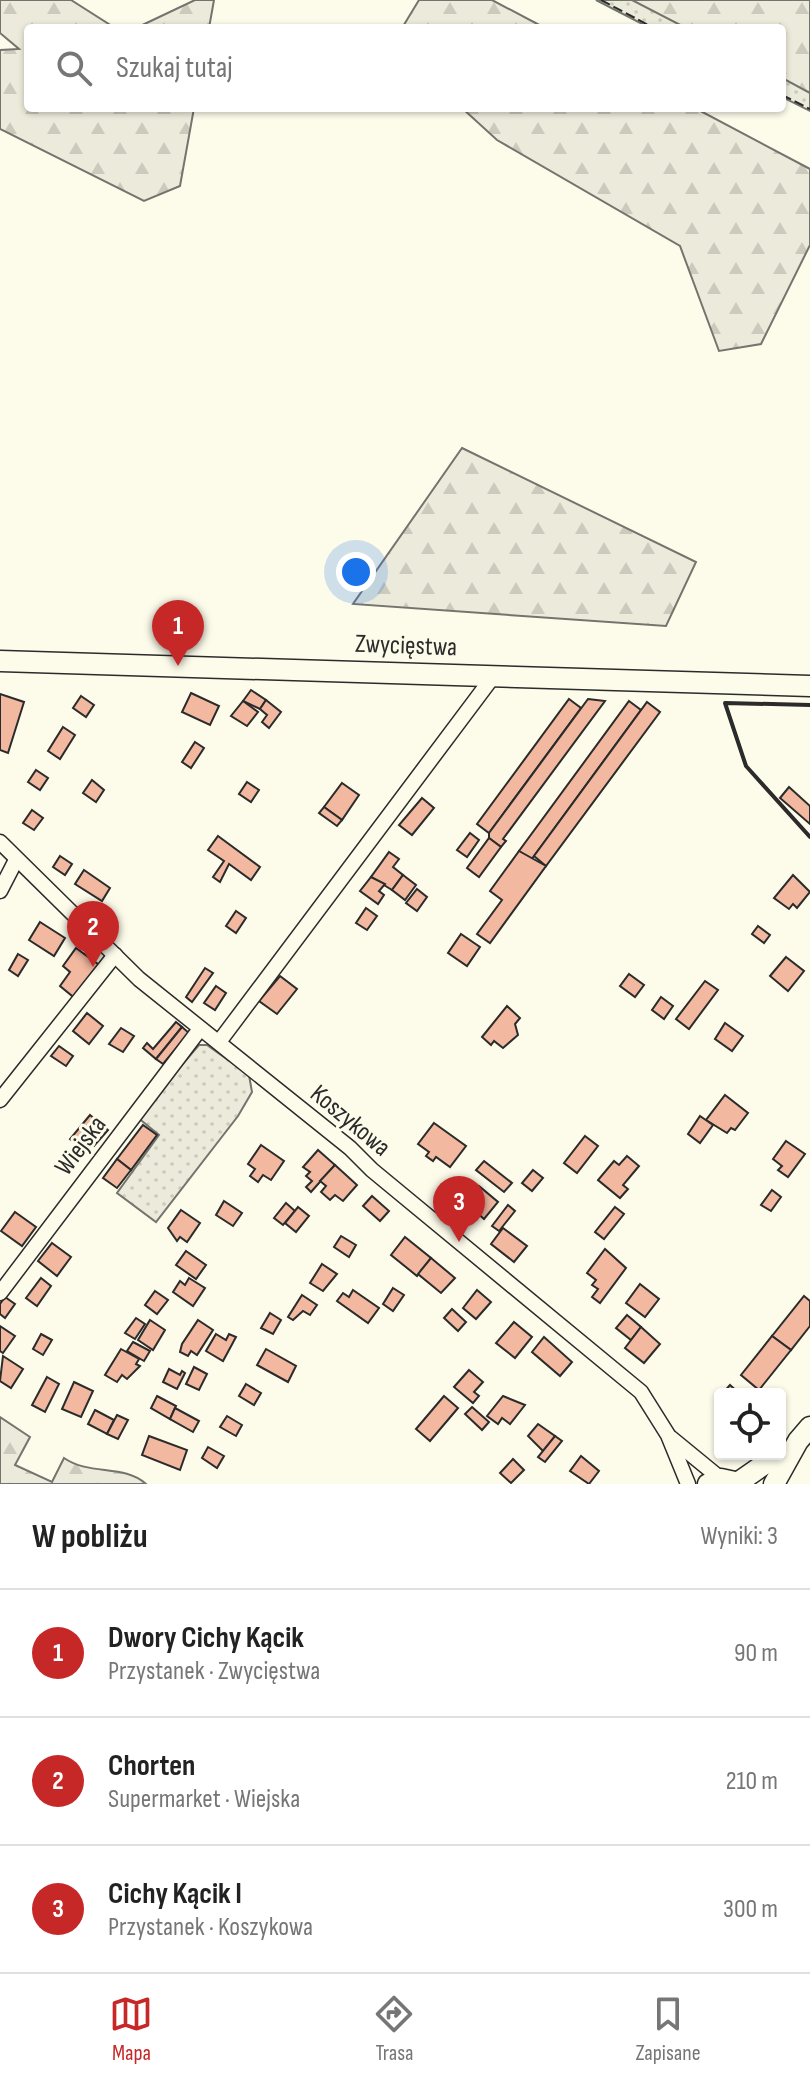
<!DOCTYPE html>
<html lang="pl">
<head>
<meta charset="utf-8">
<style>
  :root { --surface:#fff; --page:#f6f6f6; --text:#222; --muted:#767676; --line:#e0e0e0; --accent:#c62828 }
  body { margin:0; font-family:"Sofia Sans Condensed",sans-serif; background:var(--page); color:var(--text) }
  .controls { position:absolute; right:24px; bottom:24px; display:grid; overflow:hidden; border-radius:8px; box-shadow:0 2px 6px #0004 }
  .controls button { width:72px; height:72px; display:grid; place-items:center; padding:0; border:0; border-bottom:2px solid var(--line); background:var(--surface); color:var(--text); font:40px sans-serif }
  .you { position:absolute; left:356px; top:572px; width:28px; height:28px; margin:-20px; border:6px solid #fff; border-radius:50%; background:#1a73e8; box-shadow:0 0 0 12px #1a73e833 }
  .badge { display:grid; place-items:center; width:52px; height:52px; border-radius:50%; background:var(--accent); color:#fff; font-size:26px; font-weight:700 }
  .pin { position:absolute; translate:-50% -66px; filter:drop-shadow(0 2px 4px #0008) }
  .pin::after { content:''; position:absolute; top:42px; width:28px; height:24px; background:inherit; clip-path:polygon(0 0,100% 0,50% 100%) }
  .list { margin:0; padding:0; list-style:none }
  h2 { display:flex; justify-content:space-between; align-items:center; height:104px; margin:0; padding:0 32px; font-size:34px }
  h2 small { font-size:26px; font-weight:400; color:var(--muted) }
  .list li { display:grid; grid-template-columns:52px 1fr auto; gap:24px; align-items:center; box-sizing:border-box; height:128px; padding:0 32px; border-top:2px solid var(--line) }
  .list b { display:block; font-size:30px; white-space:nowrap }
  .list p { margin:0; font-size:26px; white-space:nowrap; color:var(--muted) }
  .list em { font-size:26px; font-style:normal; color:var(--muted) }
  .icon { flex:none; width:44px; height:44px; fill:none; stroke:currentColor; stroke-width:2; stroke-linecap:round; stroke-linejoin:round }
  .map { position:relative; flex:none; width:810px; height:1484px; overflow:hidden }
  .search { position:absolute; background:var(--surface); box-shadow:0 2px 6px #0004; left:24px; right:24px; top:24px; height:88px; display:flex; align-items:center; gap:20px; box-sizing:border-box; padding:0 28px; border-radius:8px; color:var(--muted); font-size:30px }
  .sheet { height:488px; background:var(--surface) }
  nav { display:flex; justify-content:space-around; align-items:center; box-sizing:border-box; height:112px; border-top:2px solid var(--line); background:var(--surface); font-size:22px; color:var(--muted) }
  nav a { display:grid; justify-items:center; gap:4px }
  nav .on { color:var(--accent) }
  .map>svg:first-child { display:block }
</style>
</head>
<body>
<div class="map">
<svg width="810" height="1484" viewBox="0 0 810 1484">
  <defs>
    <pattern id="green-dots" width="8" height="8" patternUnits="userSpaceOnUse" patternTransform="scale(2)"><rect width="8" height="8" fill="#ecebdb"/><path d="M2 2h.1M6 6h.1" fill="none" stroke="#cbcabc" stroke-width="1.8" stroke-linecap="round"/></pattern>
    <pattern id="forest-firs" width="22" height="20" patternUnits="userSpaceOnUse" patternTransform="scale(2)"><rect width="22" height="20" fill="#ecebdb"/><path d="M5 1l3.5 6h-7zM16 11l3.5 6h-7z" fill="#cbcabc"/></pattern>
  </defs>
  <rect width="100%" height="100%" fill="#fdfbea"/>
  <!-- green -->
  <g fill="url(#green-dots)" stroke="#74746e" stroke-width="2">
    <polygon points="596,0 810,0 810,111 782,97 782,28 650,28"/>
    <polygon points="199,1045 207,1045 249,1075 252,1092 238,1116 156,1222 117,1193 159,1135 137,1117"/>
  </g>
  <!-- forest -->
  <g fill="url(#forest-firs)" stroke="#74746e" stroke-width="2">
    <polygon points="0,0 71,0 115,28 28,28 28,108 194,108 180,186 144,201 0,129 0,50 19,49 0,33"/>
    <polygon points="195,0 214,0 209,28 136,28"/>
    <polygon points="419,0 492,0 545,28 402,28"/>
    <polygon points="632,0 810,0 810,93 782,78 782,28 686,28"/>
    <polygon points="462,108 695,108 810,169 810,245 761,344 719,351 680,246 497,140"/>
    <polygon points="462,448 696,562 666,626 353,604"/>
    <path d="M0,1417L30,1437L15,1465L52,1482L64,1458C90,1476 124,1464 146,1484H0Z"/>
  </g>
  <!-- building -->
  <g fill="#f2b8a0" stroke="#2b2b2b" stroke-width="2">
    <polygon points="251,690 266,700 260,709 243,701"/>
    <polygon points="191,693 219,706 210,725 182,712"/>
    <polygon points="0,694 24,702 8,753 0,750"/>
    <polygon points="81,696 94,705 86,717 73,708"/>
    <polygon points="569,699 581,708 489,833 477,824"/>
    <polygon points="588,699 605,701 503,839 506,841 501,847 489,838 489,833"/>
    <polygon points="266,700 281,712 269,728 262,722 267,715 260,709"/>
    <polygon points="243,701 258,712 247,726 231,716"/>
    <polygon points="629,701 641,710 531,860 519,851"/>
    <polygon points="647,702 660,712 546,866 534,856"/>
    <polygon points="63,727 75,735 60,759 48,751"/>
    <polygon points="195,742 204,748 191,768 182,762"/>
    <polygon points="36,770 48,778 40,790 28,782"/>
    <polygon points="92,780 104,790 96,802 83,793"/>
    <polygon points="247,782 259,790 251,802 239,794"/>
    <polygon points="342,783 359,795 342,820 324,807"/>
    <polygon points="789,787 810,806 810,824 780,798"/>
    <polygon points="422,798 434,808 412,835 399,825"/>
    <polygon points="324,807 342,820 337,826 319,813"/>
    <polygon points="32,810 43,818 34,830 23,823"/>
    <polygon points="470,833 479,840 467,857 457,850"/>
    <polygon points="218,836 260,867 251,880 229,864 220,882 213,877 224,861 208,850"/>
    <polygon points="489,838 501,847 479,877 467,868"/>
    <polygon points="519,851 546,866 490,943 477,934 502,900 490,891"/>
    <polygon points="389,852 399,859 393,867 403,875 392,890 371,877"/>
    <polygon points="60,856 72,864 65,875 53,867"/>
    <polygon points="84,870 110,888 102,901 75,884"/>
    <polygon points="403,875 416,885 405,900 392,890"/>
    <polygon points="793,875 810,892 797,908 793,904 789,909 774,898"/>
    <polygon points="371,877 385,884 379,891 384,895 378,904 360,891"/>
    <polygon points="417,889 427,897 417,911 406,903"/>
    <polygon points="366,908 377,916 367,930 356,923"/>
    <polygon points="236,911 246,918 236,933 226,926"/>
    <polygon points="40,922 65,938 54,956 29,940"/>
    <polygon points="758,926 770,935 764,943 752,934"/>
    <polygon points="461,934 480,947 467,966 448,953"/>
    <polygon points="76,948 102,967 77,1000 60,986 70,972 63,966"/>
    <polygon points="18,954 28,960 18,976 9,970"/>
    <polygon points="786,957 804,971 788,991 770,976"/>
    <polygon points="205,968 213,973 192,1002 186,997"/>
    <polygon points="629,974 644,985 635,997 620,986"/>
    <polygon points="280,976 297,989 277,1014 259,1001"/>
    <polygon points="705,981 718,990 689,1029 676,1019"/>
    <polygon points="216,986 226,993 215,1010 204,1003"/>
    <polygon points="661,997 673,1006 664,1019 652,1010"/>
    <polygon points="507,1006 520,1018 515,1024 518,1035 503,1048 494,1041 491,1045 482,1037"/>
    <polygon points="87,1013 103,1026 89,1044 73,1031"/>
    <polygon points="176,1022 182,1027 156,1059 143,1048 147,1043 153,1049"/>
    <polygon points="725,1023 743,1036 732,1051 715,1039"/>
    <polygon points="182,1027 189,1033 163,1064 156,1059"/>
    <polygon points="121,1028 134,1036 123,1052 109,1044"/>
    <polygon points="59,1046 73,1056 66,1066 51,1056"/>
    <polygon points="725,1095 748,1113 735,1130 731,1128 727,1133 706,1120"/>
    <polygon points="90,1115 108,1130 94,1146 88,1142 82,1149 70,1139"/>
    <polygon points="700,1116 713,1125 700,1143 688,1134"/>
    <polygon points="434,1123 466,1146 450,1167 436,1157 433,1161 426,1156 429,1152 418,1144"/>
    <polygon points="143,1125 157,1135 131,1170 117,1159"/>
    <polygon points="585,1136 598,1146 577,1173 564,1163"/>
    <polygon points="786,1141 805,1154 788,1177 778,1170 782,1166 773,1159"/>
    <polygon points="261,1145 284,1161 271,1180 263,1175 258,1182 250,1176 255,1169 248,1164"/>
    <polygon points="318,1150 335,1165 311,1192 306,1187 312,1181 306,1176 310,1172 303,1167"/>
    <polygon points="627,1156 639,1166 623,1185 628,1189 620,1198 598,1180 614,1161 619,1165"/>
    <polygon points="117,1159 131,1170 117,1188 103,1178"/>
    <polygon points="484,1161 512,1183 504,1192 476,1170"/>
    <polygon points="335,1165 357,1185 343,1201 335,1195 330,1200 321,1192 326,1186 320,1181"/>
    <polygon points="533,1170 543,1178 532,1191 522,1183"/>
    <polygon points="479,1186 498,1202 484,1219 465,1202"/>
    <polygon points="772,1190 781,1197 771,1211 761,1205"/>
    <polygon points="372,1196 389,1211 380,1221 363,1206"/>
    <polygon points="224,1201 242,1213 233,1226 216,1215"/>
    <polygon points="286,1203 295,1211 283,1225 274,1218"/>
    <polygon points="508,1205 515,1211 499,1231 492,1226"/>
    <polygon points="298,1207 309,1216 296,1232 285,1223"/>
    <polygon points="615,1207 624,1214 604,1239 595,1232"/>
    <polygon points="181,1210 200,1223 187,1242 180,1237 177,1241 168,1228"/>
    <polygon points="15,1212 36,1227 22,1246 1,1231"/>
    <polygon points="503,1228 527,1246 514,1262 491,1244"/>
    <polygon points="341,1236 356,1245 349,1257 334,1247"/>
    <polygon points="405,1237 431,1258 417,1276 391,1255"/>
    <polygon points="52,1243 71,1257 57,1276 38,1261"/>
    <polygon points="605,1249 626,1268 600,1303 592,1297 598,1289 592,1285 596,1280 587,1273"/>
    <polygon points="186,1251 206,1265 196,1279 176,1265"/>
    <polygon points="431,1258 455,1278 441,1293 418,1274"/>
    <polygon points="322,1264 337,1274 323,1291 310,1283"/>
    <polygon points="41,1278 51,1286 37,1306 26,1298"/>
    <polygon points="189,1278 205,1288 193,1306 173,1292 180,1281 185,1285"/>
    <polygon points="640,1284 659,1299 645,1317 626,1303"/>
    <polygon points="393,1288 404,1295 393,1311 383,1304"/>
    <polygon points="353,1290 379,1308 368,1323 337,1301 343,1293 349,1297"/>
    <polygon points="477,1290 491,1302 476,1319 463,1308"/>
    <polygon points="155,1291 168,1300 157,1314 145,1305"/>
    <polygon points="302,1295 317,1305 310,1315 303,1311 293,1320 288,1317"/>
    <polygon points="804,1296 810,1301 810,1326 791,1350 772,1336"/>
    <polygon points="5,1297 15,1304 5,1318 0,1314 0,1304"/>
    <polygon points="452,1309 466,1322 458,1331 444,1318"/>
    <polygon points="270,1313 281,1320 273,1334 261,1328"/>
    <polygon points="627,1315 641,1327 631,1340 616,1328"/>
    <polygon points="136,1318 145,1324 135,1339 125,1333"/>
    <polygon points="150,1320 165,1330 153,1350 138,1340"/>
    <polygon points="198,1320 213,1330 197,1355 191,1351 188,1356 180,1352 182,1344"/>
    <polygon points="514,1322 532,1337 515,1358 496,1343"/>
    <polygon points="0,1326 15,1336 3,1353 0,1351"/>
    <polygon points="641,1327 660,1344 644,1363 625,1348"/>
    <polygon points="41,1334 52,1340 43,1355 33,1349"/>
    <polygon points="216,1334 226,1340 229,1334 236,1337 223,1361 206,1351"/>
    <polygon points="772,1336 791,1350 759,1390 741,1375"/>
    <polygon points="544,1337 572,1362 560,1376 532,1352"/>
    <polygon points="133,1342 150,1351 144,1361 127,1351"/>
    <polygon points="121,1349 139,1359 136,1364 140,1366 127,1379 122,1375 117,1382 105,1375"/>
    <polygon points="266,1349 296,1366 288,1382 257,1365"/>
    <polygon points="3,1356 23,1369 11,1388 0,1381"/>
    <polygon points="194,1367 207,1374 199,1390 186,1384"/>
    <polygon points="169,1369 180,1375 182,1371 185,1373 177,1389 163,1382"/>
    <polygon points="469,1370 483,1382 474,1392 479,1396 473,1403 454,1387"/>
    <polygon points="47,1377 59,1384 45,1412 32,1405"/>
    <polygon points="74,1382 93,1391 81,1417 62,1409"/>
    <polygon points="246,1384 261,1393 254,1405 239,1396"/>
    <polygon points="730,1385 740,1394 722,1394"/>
    <polygon points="157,1396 176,1406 170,1419 151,1408"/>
    <polygon points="444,1396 458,1408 430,1441 416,1429"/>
    <polygon points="503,1396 525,1405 510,1424 502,1418 498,1424 487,1416"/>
    <polygon points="472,1407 489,1422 482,1430 465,1414"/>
    <polygon points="175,1408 199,1421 193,1432 170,1419"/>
    <polygon points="95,1410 114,1420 107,1434 88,1424"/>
    <polygon points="117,1415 128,1420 118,1439 107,1434"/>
    <polygon points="227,1416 242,1425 236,1436 220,1427"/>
    <polygon points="538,1424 555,1436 543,1451 528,1436"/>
    <polygon points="149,1436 187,1450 180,1470 142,1455"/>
    <polygon points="555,1436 562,1441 545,1462 538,1457"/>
    <polygon points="208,1447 224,1456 217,1468 202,1458"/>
    <polygon points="581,1456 599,1471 589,1484 570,1471"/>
    <polygon points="513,1459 524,1470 511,1483 500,1473"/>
  </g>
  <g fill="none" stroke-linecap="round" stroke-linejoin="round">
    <!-- street casing -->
    <g stroke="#2b2b2b" stroke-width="17">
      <g id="street">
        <polyline points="0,842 139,979 350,1148 372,1170 641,1392 668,1435 688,1484"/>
        <polyline points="0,891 16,860"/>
        <polyline points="219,1042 495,674"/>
        <polyline points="0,1100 115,955"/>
        <polyline points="0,1293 200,1029"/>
        <polyline points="671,1438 721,1479"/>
      </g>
    </g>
    <!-- secondary casing -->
    <g stroke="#2b2b2b" stroke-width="23">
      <g id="secondary">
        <polyline points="0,661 810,686"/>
        <polyline points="739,1482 779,1454"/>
        <polyline points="708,1484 721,1479 744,1484"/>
        <polyline points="774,1484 798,1441 810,1427"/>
      </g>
    </g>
    <!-- street -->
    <use href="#street" stroke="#fdfbea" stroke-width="14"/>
    <!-- secondary -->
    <use href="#secondary" stroke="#fdfbea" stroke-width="20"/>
    <!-- fence -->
    <g stroke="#2b2b2b" stroke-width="2" stroke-dasharray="10 4" stroke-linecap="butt">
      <polyline points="601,0 654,28"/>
      <polyline points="782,95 810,109"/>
    </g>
    <!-- wall -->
    <polyline stroke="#2b2b2b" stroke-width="4" points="810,705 725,703 746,766 810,837"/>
  </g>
  <g text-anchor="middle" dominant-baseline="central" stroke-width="6" stroke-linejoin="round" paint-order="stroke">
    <!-- street labels -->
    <g font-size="26" fill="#2b2b2b" stroke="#fdfbea">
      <text transform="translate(406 646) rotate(2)">Zwycięstwa</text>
      <text transform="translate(350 1121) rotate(40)">Koszykowa</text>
      <text transform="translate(81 1146) rotate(-53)">Wiejska</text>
    </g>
  </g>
</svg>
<div class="controls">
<button><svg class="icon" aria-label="locate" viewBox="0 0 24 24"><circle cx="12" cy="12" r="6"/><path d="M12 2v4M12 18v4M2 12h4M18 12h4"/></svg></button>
</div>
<div class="you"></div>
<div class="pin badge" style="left:178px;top:666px">1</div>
<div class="pin badge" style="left:93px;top:967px">2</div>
<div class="pin badge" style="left:459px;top:1242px">3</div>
<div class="search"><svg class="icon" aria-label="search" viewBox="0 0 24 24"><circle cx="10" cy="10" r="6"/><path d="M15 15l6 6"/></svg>Szukaj tutaj</div>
</div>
<section class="sheet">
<h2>W pobliżu<small>Wyniki: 3</small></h2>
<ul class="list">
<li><span class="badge">1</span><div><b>Dwory Cichy Kącik</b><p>Przystanek · Zwycięstwa</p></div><em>90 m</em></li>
<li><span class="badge">2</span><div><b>Chorten</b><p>Supermarket · Wiejska</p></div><em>210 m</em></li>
<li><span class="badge">3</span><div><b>Cichy Kącik I</b><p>Przystanek · Koszykowa</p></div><em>300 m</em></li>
</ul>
</section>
<nav>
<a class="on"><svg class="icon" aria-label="map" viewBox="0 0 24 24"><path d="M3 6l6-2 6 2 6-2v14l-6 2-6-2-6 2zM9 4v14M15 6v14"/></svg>Mapa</a>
<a><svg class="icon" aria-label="directions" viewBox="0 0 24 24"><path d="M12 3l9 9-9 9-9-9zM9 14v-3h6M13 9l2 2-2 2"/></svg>Trasa</a>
<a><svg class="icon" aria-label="saved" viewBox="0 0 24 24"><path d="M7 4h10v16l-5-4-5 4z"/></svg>Zapisane</a>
</nav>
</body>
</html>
